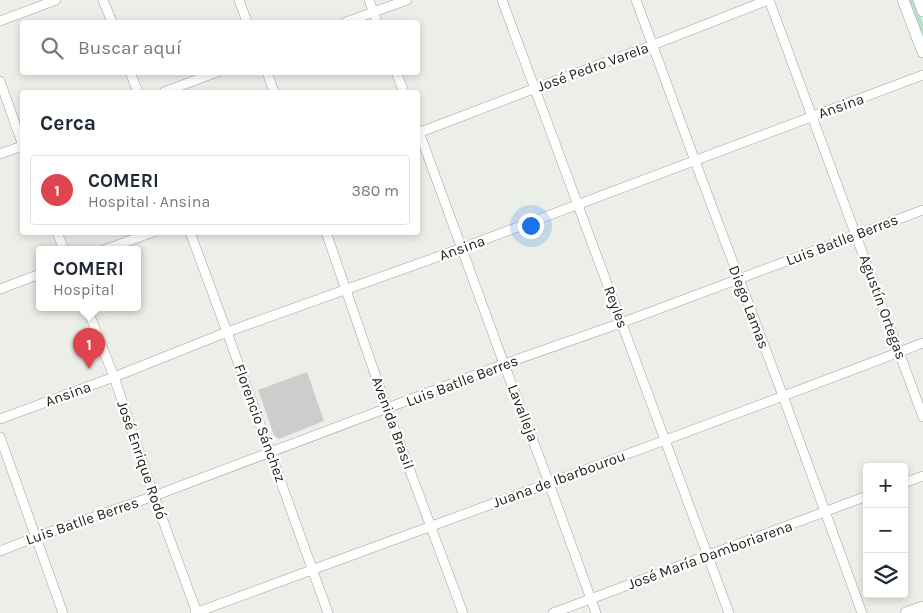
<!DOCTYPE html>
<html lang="es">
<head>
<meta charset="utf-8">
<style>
  :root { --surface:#fff; --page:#f6f6f7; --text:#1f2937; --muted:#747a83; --line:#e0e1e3; --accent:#2563eb }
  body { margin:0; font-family:Karla,sans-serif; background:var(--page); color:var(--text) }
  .controls { position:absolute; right:15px; bottom:15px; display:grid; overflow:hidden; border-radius:5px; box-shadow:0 2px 8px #0003 }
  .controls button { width:45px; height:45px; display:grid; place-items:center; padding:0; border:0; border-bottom:1px solid var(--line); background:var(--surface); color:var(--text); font:25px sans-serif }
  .you { position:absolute; left:530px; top:225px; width:18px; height:18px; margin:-12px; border:4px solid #fff; border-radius:50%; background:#1a73e8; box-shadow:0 0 0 8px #1a73e833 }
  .badge { display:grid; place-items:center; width:32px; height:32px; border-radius:50%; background:var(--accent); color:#fff; font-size:16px; font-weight:700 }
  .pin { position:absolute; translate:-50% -41px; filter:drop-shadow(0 1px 2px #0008) }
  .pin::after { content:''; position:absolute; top:26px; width:18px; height:15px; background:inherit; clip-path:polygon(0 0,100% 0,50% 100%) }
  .popup { position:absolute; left:36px; top:246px; width:105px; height:65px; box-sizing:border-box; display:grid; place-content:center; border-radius:5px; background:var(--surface); filter:drop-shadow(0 1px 4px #0005); font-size:16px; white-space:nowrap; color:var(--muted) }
  .popup b { font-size:19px; color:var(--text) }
  .popup::after { content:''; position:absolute; left:50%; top:100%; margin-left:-10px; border:10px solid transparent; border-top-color:var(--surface) }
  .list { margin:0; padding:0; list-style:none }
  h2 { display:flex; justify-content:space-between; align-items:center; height:65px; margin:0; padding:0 20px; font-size:21px }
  h2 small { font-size:16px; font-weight:400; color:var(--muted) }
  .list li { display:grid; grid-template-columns:32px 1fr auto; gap:15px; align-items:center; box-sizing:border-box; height:70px; margin:0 10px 10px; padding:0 10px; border:1px solid var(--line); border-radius:5px }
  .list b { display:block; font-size:19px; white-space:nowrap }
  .list p { margin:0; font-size:16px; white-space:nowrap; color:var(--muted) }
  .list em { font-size:16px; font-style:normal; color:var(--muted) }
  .icon { flex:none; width:28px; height:28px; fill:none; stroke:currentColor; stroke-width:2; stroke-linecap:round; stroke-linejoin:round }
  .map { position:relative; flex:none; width:923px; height:613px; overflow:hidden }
  .search { position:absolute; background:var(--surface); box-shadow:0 2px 8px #0003; left:20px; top:20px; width:400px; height:55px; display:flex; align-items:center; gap:12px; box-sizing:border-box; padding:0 18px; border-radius:5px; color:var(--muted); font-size:19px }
  .panel { position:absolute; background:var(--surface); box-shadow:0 2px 8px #0003; left:20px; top:90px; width:400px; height:145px; border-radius:5px }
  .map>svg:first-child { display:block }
</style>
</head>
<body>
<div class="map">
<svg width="923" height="613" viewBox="0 0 923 613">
  <rect width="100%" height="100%" fill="#ebefe7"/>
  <!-- religious -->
  <polygon fill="#cdcdcd" points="307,372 324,421 279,439 274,435 258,390"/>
  <!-- grass -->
  <polygon fill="#b3e3c4" points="908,0 914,0 923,23 923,41"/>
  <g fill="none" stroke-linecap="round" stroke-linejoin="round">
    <!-- minor casing -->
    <g stroke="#a0a0a0" stroke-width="10">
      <g id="minor">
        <polyline points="103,0 112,22"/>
        <polyline points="239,0 247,22"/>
        <polyline points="369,0 377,22"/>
        <polyline points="502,0 729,613"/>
        <polyline points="636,0 695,161 783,396 862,613"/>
        <polyline points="769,0 923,417"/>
        <polyline points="0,21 56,0"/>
        <polyline points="346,22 407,0"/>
        <polyline points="130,72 138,92"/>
        <polyline points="267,72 274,92"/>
        <polyline points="396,72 404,92"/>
        <polyline points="0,81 22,143"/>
        <polyline points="164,92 217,72"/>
        <polyline points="418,129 504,364 549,483 596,613"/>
        <polyline points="418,133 536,88 653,45 768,0"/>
        <polyline points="0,154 22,146"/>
        <polyline points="57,232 64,250"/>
        <polyline points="190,232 227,332 328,613"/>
        <polyline points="326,232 387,409 463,613"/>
        <polyline points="104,250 153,232"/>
        <polyline points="0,289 40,274"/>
        <polyline points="87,308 114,377 154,496 197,613"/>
        <polyline points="0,419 114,377 227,332 462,248 923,75"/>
        <polyline points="0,437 63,613"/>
        <polyline points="904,483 923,476"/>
        <polyline points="0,551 36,537 154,496 504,364 621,323 923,210"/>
        <path d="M195,613C438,523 682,436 923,343"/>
        <polyline points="553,613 867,496"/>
      </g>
    </g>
    <!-- tertiary casing -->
    <g stroke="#a0a0a0" stroke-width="12">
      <g id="tertiary">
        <polyline points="903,0 923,52"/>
        <polyline points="919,0 923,11"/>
        <polyline points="906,613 923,607"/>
      </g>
    </g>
    <!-- minor -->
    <use href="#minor" stroke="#fff" stroke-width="9"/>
    <!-- tertiary -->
    <use href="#tertiary" stroke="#fff" stroke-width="11"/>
  </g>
  <g text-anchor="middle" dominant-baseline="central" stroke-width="4.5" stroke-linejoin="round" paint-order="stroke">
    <!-- street labels -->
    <g font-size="15" fill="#1f1f1f" stroke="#fff">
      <text transform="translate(593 67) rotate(-20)">José Pedro Varela</text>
      <text transform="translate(841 106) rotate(-20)">Ansina</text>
      <text transform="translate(842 240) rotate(-21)">Luis Batlle Berres</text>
      <text transform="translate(462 248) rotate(-20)">Ansina</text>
      <text transform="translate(616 307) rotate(70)">Reyles</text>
      <text transform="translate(749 307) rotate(69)">Diego Lamas</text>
      <text transform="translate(883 307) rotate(70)">Agustín Ortegas</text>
      <text transform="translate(462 381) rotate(-21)">Luis Batlle Berres</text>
      <text transform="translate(68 394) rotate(-20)">Ansina</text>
      <text transform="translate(523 413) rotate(69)">Lavalleja</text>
      <text transform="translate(260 423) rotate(70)">Florencio Sánchez</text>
      <text transform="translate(393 423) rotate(70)">Avenida Brasil</text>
      <text transform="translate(142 460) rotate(71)">José Enrique Rodó</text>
      <text transform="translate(559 479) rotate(-20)">Juana de Ibarbourou</text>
      <text transform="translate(82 521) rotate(-19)">Luis Batlle Berres</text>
      <text transform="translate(710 555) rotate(-20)">José María Damboriarena</text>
    </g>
  </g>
</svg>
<div class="controls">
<button>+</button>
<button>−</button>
<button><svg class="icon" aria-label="layers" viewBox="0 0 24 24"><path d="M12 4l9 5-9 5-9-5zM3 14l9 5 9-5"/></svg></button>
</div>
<div class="you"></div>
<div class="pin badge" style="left:89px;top:369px;background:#e0444e">1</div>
<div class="popup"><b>COMERI</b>Hospital</div>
<div class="search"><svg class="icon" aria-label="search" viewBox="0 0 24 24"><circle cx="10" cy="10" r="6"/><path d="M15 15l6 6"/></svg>Buscar aquí</div>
<section class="panel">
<h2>Cerca<small></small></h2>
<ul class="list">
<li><span class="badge" style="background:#e0444e">1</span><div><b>COMERI</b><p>Hospital · Ansina</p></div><em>380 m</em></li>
</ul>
</section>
</div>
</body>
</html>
